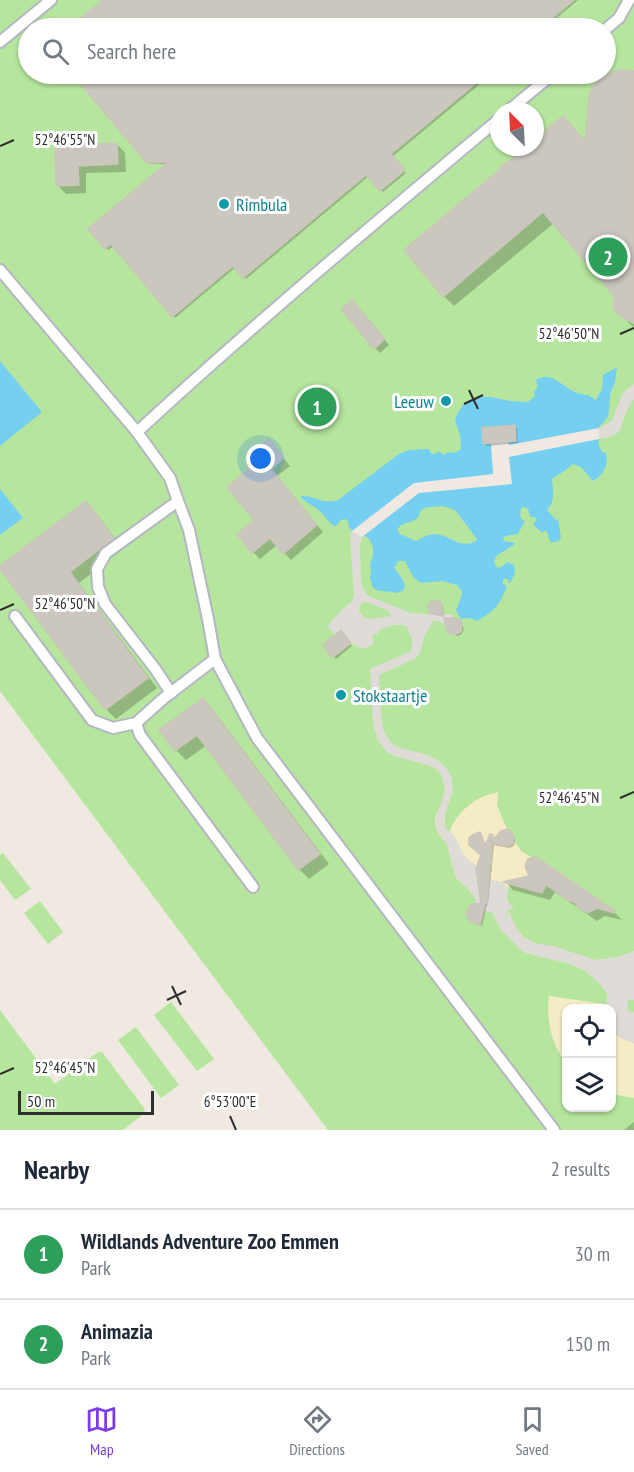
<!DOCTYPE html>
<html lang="en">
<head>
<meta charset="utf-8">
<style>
  :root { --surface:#fff; --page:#f2f2f3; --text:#1f2937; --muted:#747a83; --line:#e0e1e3; --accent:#7c3aed }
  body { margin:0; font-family:"PT Sans Narrow",sans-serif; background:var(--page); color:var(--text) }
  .controls { position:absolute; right:18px; bottom:18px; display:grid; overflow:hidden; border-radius:12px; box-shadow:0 2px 4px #0004 }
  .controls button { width:54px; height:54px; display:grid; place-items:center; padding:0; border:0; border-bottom:2px solid var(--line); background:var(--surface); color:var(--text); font:30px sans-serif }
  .compass { position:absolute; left:490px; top:102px; width:54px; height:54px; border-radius:50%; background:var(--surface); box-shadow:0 2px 4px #0004; rotate:336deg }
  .scale { position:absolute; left:18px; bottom:15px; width:136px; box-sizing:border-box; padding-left:6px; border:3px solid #2e2e2e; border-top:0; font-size:16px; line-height:21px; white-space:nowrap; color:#2e2e2e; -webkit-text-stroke:4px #fff; paint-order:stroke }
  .you { position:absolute; left:261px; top:459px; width:21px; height:21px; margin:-15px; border:4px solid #fff; border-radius:50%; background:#1a73e8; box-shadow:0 0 0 9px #1a73e833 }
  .badge { display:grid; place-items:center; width:39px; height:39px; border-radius:50%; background:var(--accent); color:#fff; font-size:20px; font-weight:700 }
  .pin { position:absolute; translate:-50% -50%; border:3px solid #fff; box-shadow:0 2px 6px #0006 }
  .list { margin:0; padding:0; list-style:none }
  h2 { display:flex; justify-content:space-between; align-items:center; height:78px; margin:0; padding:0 24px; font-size:26px }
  h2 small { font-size:20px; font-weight:400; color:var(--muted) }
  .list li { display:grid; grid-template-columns:39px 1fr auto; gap:18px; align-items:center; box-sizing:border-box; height:90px; padding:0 24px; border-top:2px solid var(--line) }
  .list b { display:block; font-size:22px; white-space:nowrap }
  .list p { margin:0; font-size:20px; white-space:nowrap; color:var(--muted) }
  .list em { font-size:20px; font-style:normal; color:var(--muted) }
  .icon { flex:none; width:33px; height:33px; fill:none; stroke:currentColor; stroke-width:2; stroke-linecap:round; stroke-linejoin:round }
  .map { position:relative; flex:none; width:634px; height:1130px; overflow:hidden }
  .search { position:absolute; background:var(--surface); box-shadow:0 2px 4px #0004; left:18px; right:18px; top:18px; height:66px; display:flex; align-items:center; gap:15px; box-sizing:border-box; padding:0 21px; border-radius:33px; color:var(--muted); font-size:22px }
  .sheet { height:258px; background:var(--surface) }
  nav { display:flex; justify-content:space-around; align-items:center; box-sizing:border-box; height:84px; border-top:2px solid var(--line); background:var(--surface); font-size:16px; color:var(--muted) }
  nav a { display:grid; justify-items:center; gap:3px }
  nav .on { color:var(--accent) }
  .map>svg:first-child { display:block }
</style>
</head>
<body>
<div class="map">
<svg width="634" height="1130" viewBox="0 0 634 1130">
  <rect width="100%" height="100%" fill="#efe9e1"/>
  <!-- green -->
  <g fill="#b6e59e" fill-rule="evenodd">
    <path d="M0,0H634V1130H328L0,691ZM28,28H606V74H28ZM499,111H535V147H499ZM566,1008H612V1108H566Z"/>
    <polygon points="3,853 31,889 15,900 0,880 0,855"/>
    <polygon points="40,901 63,932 48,944 24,913"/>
    <polygon points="171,1002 214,1059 197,1071 154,1015"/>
    <polygon points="0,1010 55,1084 98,1052 102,1052 144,1108 145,1113 123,1130 0,1130"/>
    <polygon points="136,1027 179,1085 161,1098 118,1040"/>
  </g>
  <!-- sand -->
  <g fill="#f3ecc5">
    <path d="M498,792L497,805L507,829L503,830L498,834L500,844L507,846L511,844L513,840L521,851L533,858H530L525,866L531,873C525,881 514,880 508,888C502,882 493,881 485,877L491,872L492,869L490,863L480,862L476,866C472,863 467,860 464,855C458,847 458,839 450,831C457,811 477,796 498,792Z"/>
    <path d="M549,996L605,1004V1008H566V1063C551,1043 546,1021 549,996Z"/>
    <path d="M612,1030C617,1036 626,1041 634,1043V1098L612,1094Z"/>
  </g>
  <!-- plaza -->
  <g fill="#dfdcd8" fill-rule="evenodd">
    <polygon points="634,384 634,399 628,408 619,432 610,437 599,439 599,428 612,421 622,395 627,389"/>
    <path d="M352,531L362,537L360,544L361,581L364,591L369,596L411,613L437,615L441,613L445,615L452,614L454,618L446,624H443L439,621H433L425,635L420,653L415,659L379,675L382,723L384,732L391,742L395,746L400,748L428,755L438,760L447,769L452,778L453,790L445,815V828L454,835L463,854L476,866L477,873L495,881L501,882L508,888L507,897L508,902L514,907L503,914L509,912L516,928L524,937L535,943L553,946L596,960L618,957L634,951V1000H628L627,1011L634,1012V1043L620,1038L612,1030V1008H605L607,1000V994L599,983L585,971L568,963L540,957L523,952L500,929L492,912H486L483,906L476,904L475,899L470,891L456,878L451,861L447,843L444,841L437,831L435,826V816L441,805L445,788L441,774L436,769L430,766L394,756L388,753L378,741L373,724L370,669L411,651L412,647V639L407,627L403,625H396L380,629L377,634L372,635L374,644L365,648H359L356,645L352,644L341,630L335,635L328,627L329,624L345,607L351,603L354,596L350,535ZM363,602H367L386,610L390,613L391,616L371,619L365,618L360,613L359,609L361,604Z"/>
  </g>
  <!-- water -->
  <g fill="#75cff0" fill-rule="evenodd">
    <polygon points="0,361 42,412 0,446"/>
    <path d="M617,367L615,382L610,394L609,412L607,418L599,427V446L602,452L606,453C609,464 603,476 593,481L581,467L573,464C566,470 559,474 552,479C553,490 556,501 547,510L556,520L558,519L561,537L559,541L551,543L546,530L542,533L533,524L537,519L534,517H530L528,508L523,507L521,509L520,516L522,520L525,521L518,534L505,536L503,539L504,541L514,543L515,544L496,556L494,562L497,568L501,567L508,562L514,565C516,573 514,577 509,584L508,579H503V584L507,587C498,606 496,610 477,621L470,618L461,619L456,610L462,595L461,590L457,585L442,581L421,583L414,578L405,561H398L394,568C400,576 413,589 397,593C389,590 381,593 373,588L370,578L371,570L370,564C375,554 375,542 364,535L362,537L349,528L348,521L345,519L341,520L335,527C327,522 325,514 317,509C312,505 306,502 300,497L302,496C317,496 321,505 338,500L399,454L409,450L428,449L432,454L437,453L439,451L443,455L449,452C452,454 458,452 461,449L460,435L455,421L458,412L463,405L468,401L482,397H491L510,401L528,402L535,396L534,391L538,387L536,380C554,368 566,394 583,394L585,395H588L596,400L602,389L603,375ZM443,506L455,510L477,539L476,541C461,550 450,535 435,534C428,534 422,538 416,541L400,534L397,530C403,520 411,525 418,517C422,512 417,513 423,509C428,506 437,507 443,506Z"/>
    <polygon points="0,489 23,518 0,535"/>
  </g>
  <!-- pier -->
  <polygon fill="#efe9e1" points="599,428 599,439 509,457 512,484 419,493 362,537 352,531 414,483 493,474 491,444 508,442 509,445"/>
  <!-- shadow -->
  <g fill="#0003">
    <polygon points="105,0 578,0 545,28 71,28"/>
    <polygon points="634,73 634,321 615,296 554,223 454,306 444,296 528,147 535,147 535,141 563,118 587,143"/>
    <polygon points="74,74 492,74 392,157 406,173 383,192 369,176 246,279 236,267 175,318 114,246 108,250 90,229 168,164 150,164"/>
    <polygon points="117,144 125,153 126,172 86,173 86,193 66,194 58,186 56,147"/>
    <polygon points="357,307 389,345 380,353 375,348"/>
    <polygon points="626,320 634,324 634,327 632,326"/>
    <polygon points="515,427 517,429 518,443 487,446 485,444"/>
    <polygon points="275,448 290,466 276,477 323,532 291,560 277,545 260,559 253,552 257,520"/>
    <polygon points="86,503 96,513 123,549 79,583 157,688 116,719 106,709 1,567"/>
    <polygon points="440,604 443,606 444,617 433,614 431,612"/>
    <polygon points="456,620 464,628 462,634 457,636 451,632"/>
    <polygon points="341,632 352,646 336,659 334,657"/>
    <polygon points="203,700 213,710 329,864 309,879 299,869 207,745 186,760 176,750 162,730"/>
    <polygon points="479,833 482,836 486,847 492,836 496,840 513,835 515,840 514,846 509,848 494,845 488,905 487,905 482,926 475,924 472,921 483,904 482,855"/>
    <polygon points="531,877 614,912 622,920 605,916 597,921 555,892 550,900 513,890 506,883"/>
    <polygon points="634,1122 634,1130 624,1130"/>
  </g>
  <!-- building -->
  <g fill="#cbc7bf" stroke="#cbc5ba" stroke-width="1.5">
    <polygon points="103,0 574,0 540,28 69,28"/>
    <polygon points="618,70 634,71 634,322 624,319 615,311 613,308 614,296 543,212 443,297 404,250 497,172 506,162 507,163 526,147 535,147 535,139 563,116 585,141 589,99 591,90 596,83 602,77"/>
    <polygon points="72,74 487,74 391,154 405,170 380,191 366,175 243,278 233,266 172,317 111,244 105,249 88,229 168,162 147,163"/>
    <polygon points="117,143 118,164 78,166 79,185 56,186 55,146"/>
    <polygon points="352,300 385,339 374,349 341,309"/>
    <polygon points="515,425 516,441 483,444 482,428"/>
    <polygon points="269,439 284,458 271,469 317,525 283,554 270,538 252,553 237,534 254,520 227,487 260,460 253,451"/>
    <polygon points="86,501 114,538 70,572 148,678 105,710 0,569 0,566"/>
    <polygon points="434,600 441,602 443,616 429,613 427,605"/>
    <polygon points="444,618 455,618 460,620 462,624 461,632 454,635 449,633 446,629"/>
    <polygon points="341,630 351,643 332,658 323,645"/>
    <polygon points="203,698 320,854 298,870 197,735 175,751 159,730"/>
    <polygon points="507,829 511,831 513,834 514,838 512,844 506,846 492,843 487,903 485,903 480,925 471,922 466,915 469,907 472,904 481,903 476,869 481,855 469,845 469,838 471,836 480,832 485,846 490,834 493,835 492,841 501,831"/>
    <polygon points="536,857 615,911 614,913 597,908 588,913 576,906 576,903 568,900 546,885 542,893 503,882 529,876 525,866 528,859"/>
  </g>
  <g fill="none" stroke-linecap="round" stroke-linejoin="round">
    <!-- service casing -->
    <g stroke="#b4b7c1" stroke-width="14">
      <g id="service">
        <polyline points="606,29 619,18 629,0"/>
        <polyline points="0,42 51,0"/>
        <polyline points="508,111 553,74"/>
        <polyline points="0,270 137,432"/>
        <polyline points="178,501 189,530 208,619 215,659 164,698 136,723 140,735 253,887"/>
        <polyline points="15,616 92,720 113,728 136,723"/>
        <polyline points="215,659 257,738 554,1130"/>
        <path d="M171,693L156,670L105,604L98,587L97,569L106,553L178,501L170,478L137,432C254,324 377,221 499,119"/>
      </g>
    </g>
    <!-- service -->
    <use href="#service" stroke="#fff" stroke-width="10"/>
  </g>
  <!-- ticks -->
  <path fill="none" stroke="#2e2e2e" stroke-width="2" d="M0,146L14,140M620,334L634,328M469,390L478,409M464,404L483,395M0,610L14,604M620,798L634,792M172,986L181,1005M167,1000L186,991M0,1074L14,1068M230,1116L236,1130"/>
  <!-- markers -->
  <g fill="#0f9aa8" stroke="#fff" stroke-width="2">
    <circle cx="224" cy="204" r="6"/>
    <circle cx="446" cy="401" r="6"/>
    <circle cx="341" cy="695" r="6"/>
  </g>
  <g text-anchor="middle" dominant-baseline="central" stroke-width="6" stroke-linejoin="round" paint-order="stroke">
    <!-- culture labels -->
    <g font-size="18" fill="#0d838f" stroke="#fff" text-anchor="start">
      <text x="236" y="204">Rimbula</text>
      <text x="434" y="401" text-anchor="end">Leeuw</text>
      <text x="353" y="695">Stokstaartje</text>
    </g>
  </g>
  <g font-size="15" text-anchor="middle" fill="#2e2e2e" stroke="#fff" stroke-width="6" stroke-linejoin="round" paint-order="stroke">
    <text x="65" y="145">52°46'55"N</text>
    <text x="569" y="339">52°46'50"N</text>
    <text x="65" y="609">52°46'50"N</text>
    <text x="569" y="803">52°46'45"N</text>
    <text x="65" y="1073">52°46'45"N</text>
    <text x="230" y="1107">6°53'00"E</text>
  </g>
</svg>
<div class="controls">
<button><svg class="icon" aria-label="locate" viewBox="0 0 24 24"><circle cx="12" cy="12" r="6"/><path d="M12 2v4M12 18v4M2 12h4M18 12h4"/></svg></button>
<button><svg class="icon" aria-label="layers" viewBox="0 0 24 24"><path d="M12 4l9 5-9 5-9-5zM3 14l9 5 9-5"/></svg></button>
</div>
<svg class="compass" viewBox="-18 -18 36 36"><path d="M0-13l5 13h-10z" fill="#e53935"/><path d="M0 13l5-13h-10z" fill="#747a83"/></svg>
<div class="scale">50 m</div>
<div class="you"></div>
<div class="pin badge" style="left:317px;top:407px;background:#2e9e5b">1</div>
<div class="pin badge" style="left:608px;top:257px;background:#2e9e5b">2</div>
<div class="search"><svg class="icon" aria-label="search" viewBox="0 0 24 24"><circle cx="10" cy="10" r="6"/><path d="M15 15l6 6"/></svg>Search here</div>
</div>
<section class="sheet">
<h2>Nearby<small>2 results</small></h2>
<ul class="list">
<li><span class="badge" style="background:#2e9e5b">1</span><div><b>Wildlands Adventure Zoo Emmen</b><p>Park</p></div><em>30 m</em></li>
<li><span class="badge" style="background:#2e9e5b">2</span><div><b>Animazia</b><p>Park</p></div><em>150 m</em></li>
</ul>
</section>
<nav>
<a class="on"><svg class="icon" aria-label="map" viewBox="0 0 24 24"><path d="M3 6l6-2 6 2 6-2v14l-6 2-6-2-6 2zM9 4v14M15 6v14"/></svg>Map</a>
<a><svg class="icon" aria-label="directions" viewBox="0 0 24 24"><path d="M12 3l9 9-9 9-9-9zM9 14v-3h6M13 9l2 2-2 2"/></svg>Directions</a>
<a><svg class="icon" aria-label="saved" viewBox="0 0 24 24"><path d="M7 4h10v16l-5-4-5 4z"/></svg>Saved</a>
</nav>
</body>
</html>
